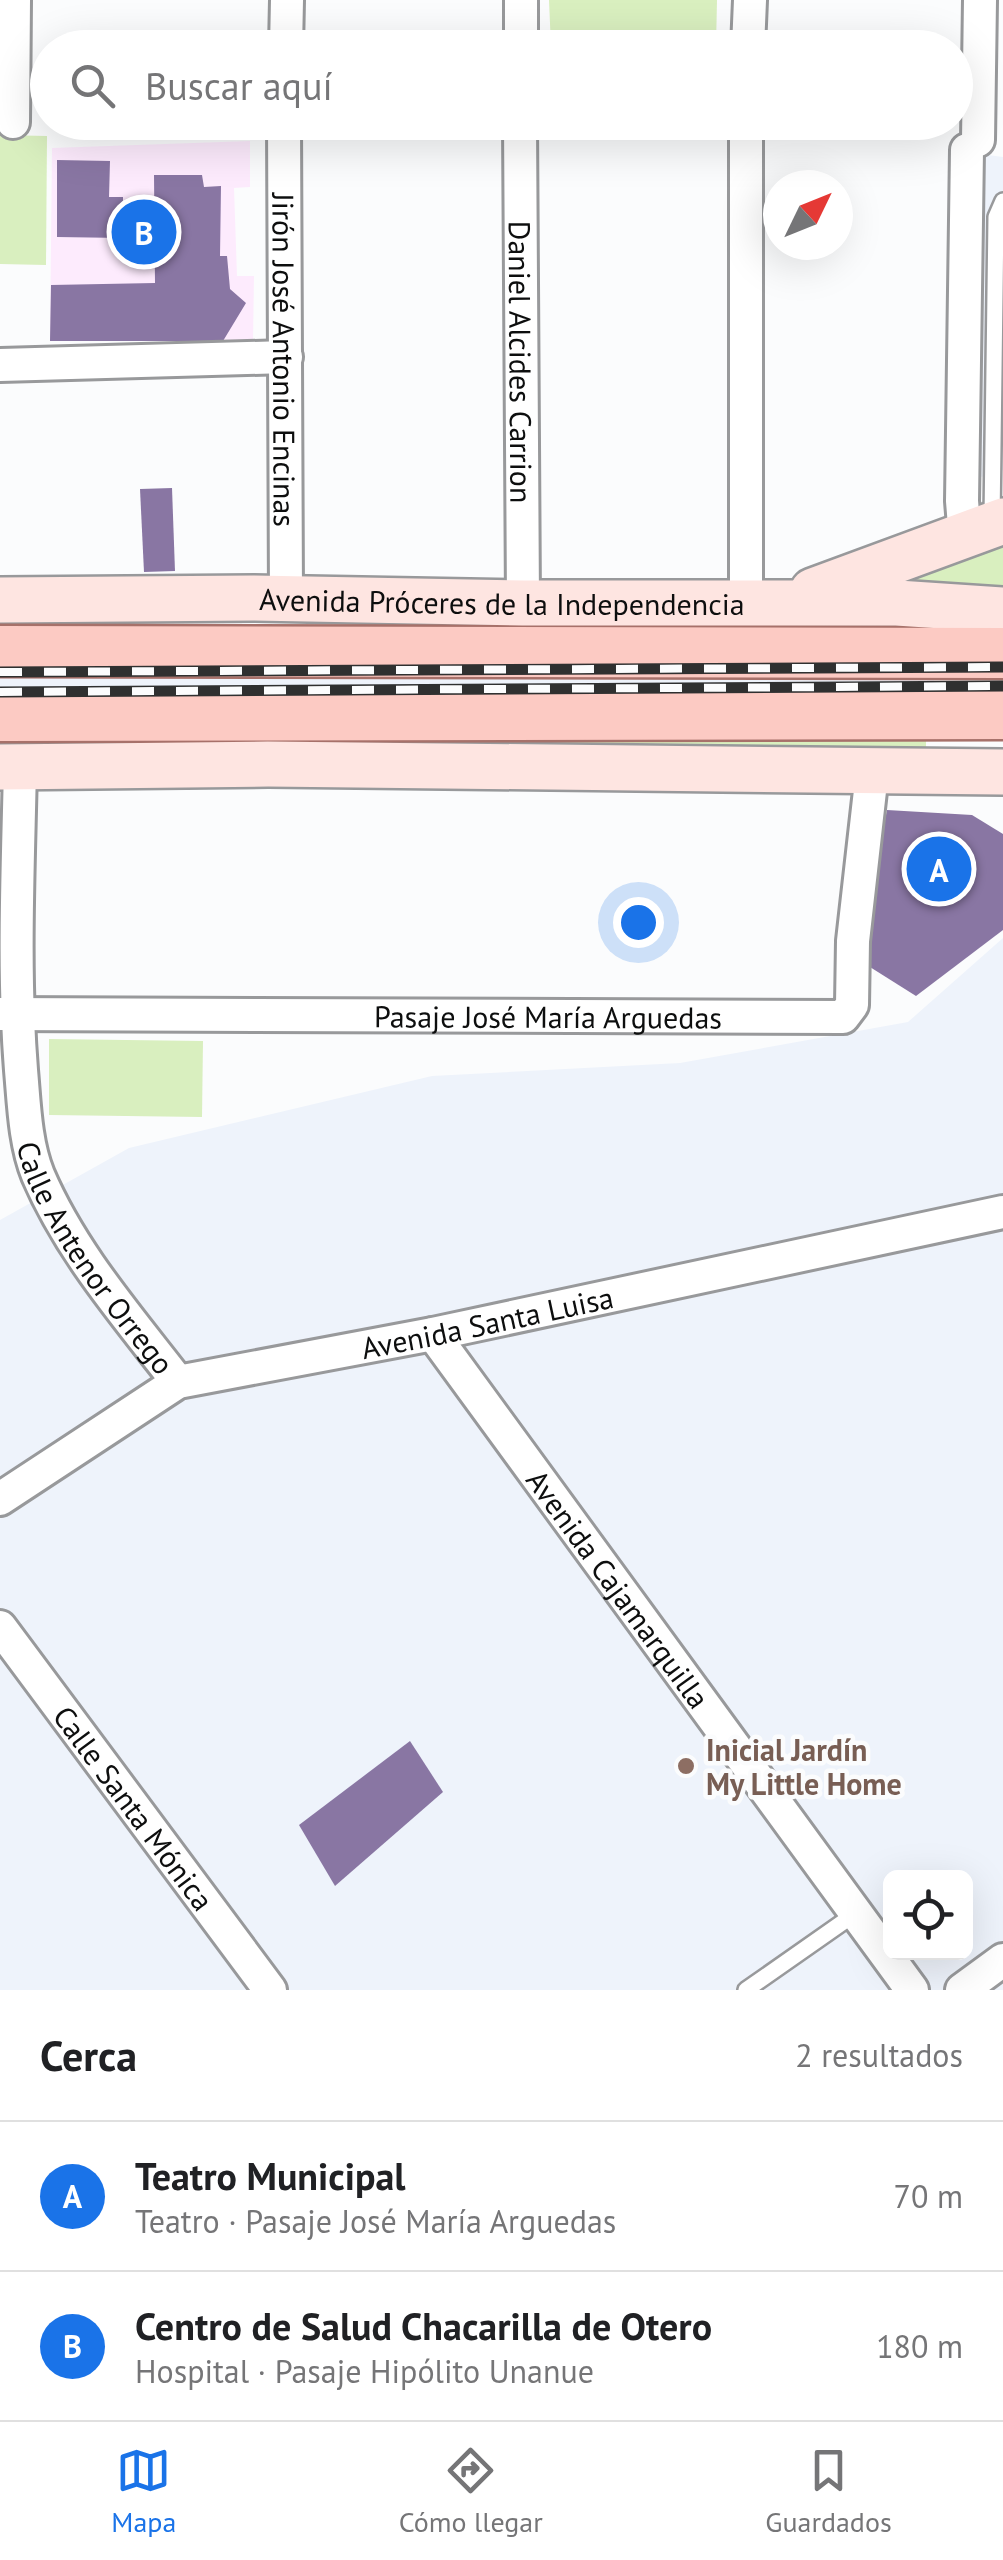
<!DOCTYPE html>
<html lang="es">
<head>
<meta charset="utf-8">
<style>
  :root { --surface:#fff; --page:#f2f2f2; --text:#202124; --muted:#757577; --line:#e0e0e0; --accent:#1a73e8 }
  body { margin:0; font-family:"PT Sans",sans-serif; background:var(--page); color:var(--text) }
  .controls { position:absolute; right:30px; bottom:30px; display:grid; overflow:hidden; border-radius:15px; box-shadow:0 10px 40px #0002 }
  .controls button { width:90px; height:90px; display:grid; place-items:center; padding:0; border:0; border-bottom:2px solid var(--line); background:var(--surface); color:var(--text); font:50px sans-serif }
  .compass { position:absolute; left:763px; top:170px; width:90px; height:90px; border-radius:50%; background:var(--surface); box-shadow:0 10px 40px #0002; rotate:47deg }
  .you { position:absolute; left:638px; top:922px; width:35px; height:35px; margin:-25px; border:8px solid #fff; border-radius:50%; background:#1a73e8; box-shadow:0 0 0 15px #1a73e833 }
  .badge { display:grid; place-items:center; width:65px; height:65px; border-radius:50%; background:var(--accent); color:#fff; font-size:32px; font-weight:700 }
  .pin { position:absolute; translate:-50% -50%; border:5px solid #fff; box-shadow:0 2px 10px #0006 }
  .list { margin:0; padding:0; list-style:none }
  h2 { display:flex; justify-content:space-between; align-items:center; height:130px; margin:0; padding:0 40px; font-size:42px }
  h2 small { font-size:32px; font-weight:400; color:var(--muted) }
  .list li { display:grid; grid-template-columns:65px 1fr auto; gap:30px; align-items:center; box-sizing:border-box; height:150px; padding:0 40px; border-top:2px solid var(--line) }
  .list b { display:block; font-size:38px; white-space:nowrap }
  .list p { margin:0; font-size:32px; white-space:nowrap; color:var(--muted) }
  .list em { font-size:32px; font-style:normal; color:var(--muted) }
  .icon { flex:none; width:55px; height:55px; fill:none; stroke:currentColor; stroke-width:2; stroke-linecap:round; stroke-linejoin:round }
  .map { position:relative; flex:none; width:1003px; height:1990px; overflow:hidden }
  .search { position:absolute; background:var(--surface); box-shadow:0 10px 40px #0002; left:30px; right:30px; top:30px; height:110px; display:flex; align-items:center; gap:25px; box-sizing:border-box; padding:0 35px; border-radius:55px; color:var(--muted); font-size:38px }
  .sheet { height:430px; background:var(--surface) }
  nav { display:flex; justify-content:space-around; align-items:center; box-sizing:border-box; height:140px; border-top:2px solid var(--line); background:var(--surface); font-size:28px; color:var(--muted) }
  nav a { display:grid; justify-items:center; gap:5px }
  nav .on { color:var(--accent) }
  .map>svg:first-child { display:block }
</style>
</head>
<body>
<div class="map">
<svg width="1003" height="1990" viewBox="0 0 1003 1990">
  <rect width="100%" height="100%" fill="#fbfcfd"/>
  <!-- built -->
  <g fill="#eef3fb" fill-rule="evenodd">
    <polygon points="980,154 1003,157 1003,470 978,478"/>
    <rect x="0" y="667" width="934" height="36"/>
    <path d="M1003,938V1990H0V1220L129,1148L432,1076L680,1063L908,1022ZM890,1878H966V1952H890Z"/>
  </g>
  <!-- medical -->
  <polygon fill="#fdebfd" points="250,141 250,187 234,188 237,276 254,276 253,341 50,341 52,148"/>
  <!-- green -->
  <g fill="#d9efbf">
    <polygon points="549,0 717,0 716,47 551,47"/>
    <polygon points="0,135 47,136 46,265 0,264"/>
    <polygon points="1003,536 1003,601 866,585"/>
    <polygon points="0,730 926,734 926,752 0,757"/>
    <polygon points="49,1039 203,1041 202,1117 49,1115"/>
  </g>
  <!-- building -->
  <g fill="#8976a3">
    <polygon points="57,160 110,161 109,197 123,197 123,238 57,237"/>
    <polygon points="154,175 202,175 204,187 221,186 220,256 227,256 230,289 246,303 223,341 50,341 51,285 155,283"/>
    <polygon points="172,488 175,571 144,572 140,489"/>
    <polygon points="887,810 972,815 1003,834 1003,930 916,996 862,962 868,904"/>
    <polygon points="410,1741 443,1792 335,1886 299,1825"/>
  </g>
  <g fill="none" stroke-linecap="round" stroke-linejoin="round">
    <!-- lane casing -->
    <g stroke="#98999b" stroke-width="20">
      <g id="lane">
        <polyline points="992,520 996,217 1003,201"/>
        <polyline points="746,1990 856,1913"/>
      </g>
    </g>
    <!-- street casing -->
    <g stroke="#98999b" stroke-width="38">
      <g id="street">
        <polyline points="286,48 287,0"/>
        <polyline points="521,48 521,0"/>
        <polyline points="748,48 750,0"/>
        <polyline points="13,122 14,0"/>
        <path id="s1" d="M284,122L286,598"/>
        <path id="s2" d="M520,122L523,603"/>
        <polyline points="978,140 980,0"/>
        <polyline points="0,365 286,357"/>
        <polyline points="965,538 962,501 967,150"/>
        <polyline points="746,602 746,122"/>
        <path id="s3" d="M20,767C18,868 13,969 21,1070C24,1104 25,1143 38,1175C71,1252 127,1316 178,1382"/>
        <path id="s4" d="M0,1014L843,1017L852,1005L853,941L872,773"/>
        <path id="s5" d="M433,1334L912,1990"/>
        <path id="s6" d="M0,1499L178,1382L433,1334L1003,1212"/>
        <path id="s7" d="M0,1627L270,1990"/>
        <polyline points="962,1990 1003,1960"/>
      </g>
    </g>
    <!-- secondary casing -->
    <g stroke="#98999b" stroke-width="50">
      <g id="secondary">
        <polyline points="813,591 1003,521"/>
        <path id="s8" d="M0,600L254,598L523,603H897L1003,610"/>
        <polyline points="0,767 268,764 1003,772"/>
      </g>
    </g>
    <!-- primary casing -->
    <g stroke="#a7716a" stroke-width="55">
      <g id="primary">
        <polyline points="0,651 1003,653"/>
        <polyline points="0,716 1003,714"/>
      </g>
    </g>
    <!-- lane -->
    <use href="#lane" stroke="#fff" stroke-width="15"/>
    <!-- street -->
    <use href="#street" stroke="#fff" stroke-width="32"/>
    <!-- secondary -->
    <use href="#secondary" stroke="#fee5e1" stroke-width="45"/>
    <!-- primary -->
    <use href="#primary" stroke="#fccac3" stroke-width="50"/>
    <!-- rail casing -->
    <g stroke="#2f3030" stroke-width="11">
      <g id="rail">
        <polyline points="0,672 1003,667"/>
        <polyline points="0,692 1003,686"/>
      </g>
    </g>
    <!-- rail -->
    <use href="#rail" stroke="#fbfcfd" stroke-width="8" stroke-dasharray="22" stroke-linecap="butt"/>
  </g>
  <!-- markers -->
  <circle fill="#8d6e63" stroke="#fbfcfd" stroke-width="4" cx="686" cy="1766" r="10"/>
  <g text-anchor="middle" dominant-baseline="central" stroke-width="9" stroke-linejoin="round" paint-order="stroke">
    <!-- street labels -->
    <g font-size="30" fill="#0d0e0e" stroke="#fbfcfd">
      <text stroke="none"><textPath href="#s1" startOffset="238">Jirón José Antonio Encinas</textPath></text>
      <text stroke="none"><textPath href="#s2" startOffset="240">Daniel Alcides Carrion</textPath></text>
      <text stroke="none"><textPath href="#s8" startOffset="502">Avenida Próceres de la Independencia</textPath></text>
      <text stroke="none"><textPath href="#s4" startOffset="548">Pasaje José María Arguedas</textPath></text>
      <text stroke="none"><textPath href="#s3" startOffset="510">Calle Antenor Orrego</textPath></text>
      <text stroke="none"><textPath href="#s6" startOffset="528">Avenida Santa Luisa</textPath></text>
      <text stroke="none"><textPath href="#s5" startOffset="315">Avenida Cajamarquilla</textPath></text>
      <text stroke="none"><textPath href="#s7" startOffset="225">Calle Santa Mónica</textPath></text>
    </g>
    <!-- education labels -->
    <g font-size="30" font-weight="bold" fill="#785e54" stroke="#fbfcfd" text-anchor="start">
      <text x="706" y="1749">Inicial Jardín<tspan x="706" dy="34">My Little Home</tspan></text>
    </g>
  </g>
</svg>
<div class="controls">
<button><svg class="icon" aria-label="locate" viewBox="0 0 24 24"><circle cx="12" cy="12" r="6"/><path d="M12 2v4M12 18v4M2 12h4M18 12h4"/></svg></button>
</div>
<svg class="compass" viewBox="-18 -18 36 36"><path d="M0-13l5 13h-10z" fill="#e53935"/><path d="M0 13l5-13h-10z" fill="#757577"/></svg>
<div class="you"></div>
<div class="pin badge" style="left:939px;top:869px">A</div>
<div class="pin badge" style="left:144px;top:232px">B</div>
<div class="search"><svg class="icon" aria-label="search" viewBox="0 0 24 24"><circle cx="10" cy="10" r="6"/><path d="M15 15l6 6"/></svg>Buscar aquí</div>
</div>
<section class="sheet">
<h2>Cerca<small>2 resultados</small></h2>
<ul class="list">
<li><span class="badge">A</span><div><b>Teatro Municipal</b><p>Teatro · Pasaje José María Arguedas</p></div><em>70 m</em></li>
<li><span class="badge">B</span><div><b>Centro de Salud Chacarilla de Otero</b><p>Hospital · Pasaje Hipólito Unanue</p></div><em>180 m</em></li>
</ul>
</section>
<nav>
<a class="on"><svg class="icon" aria-label="map" viewBox="0 0 24 24"><path d="M3 6l6-2 6 2 6-2v14l-6 2-6-2-6 2zM9 4v14M15 6v14"/></svg>Mapa</a>
<a><svg class="icon" aria-label="directions" viewBox="0 0 24 24"><path d="M12 3l9 9-9 9-9-9zM9 14v-3h6M13 9l2 2-2 2"/></svg>Cómo llegar</a>
<a><svg class="icon" aria-label="saved" viewBox="0 0 24 24"><path d="M7 4h10v16l-5-4-5 4z"/></svg>Guardados</a>
</nav>
</body>
</html>
